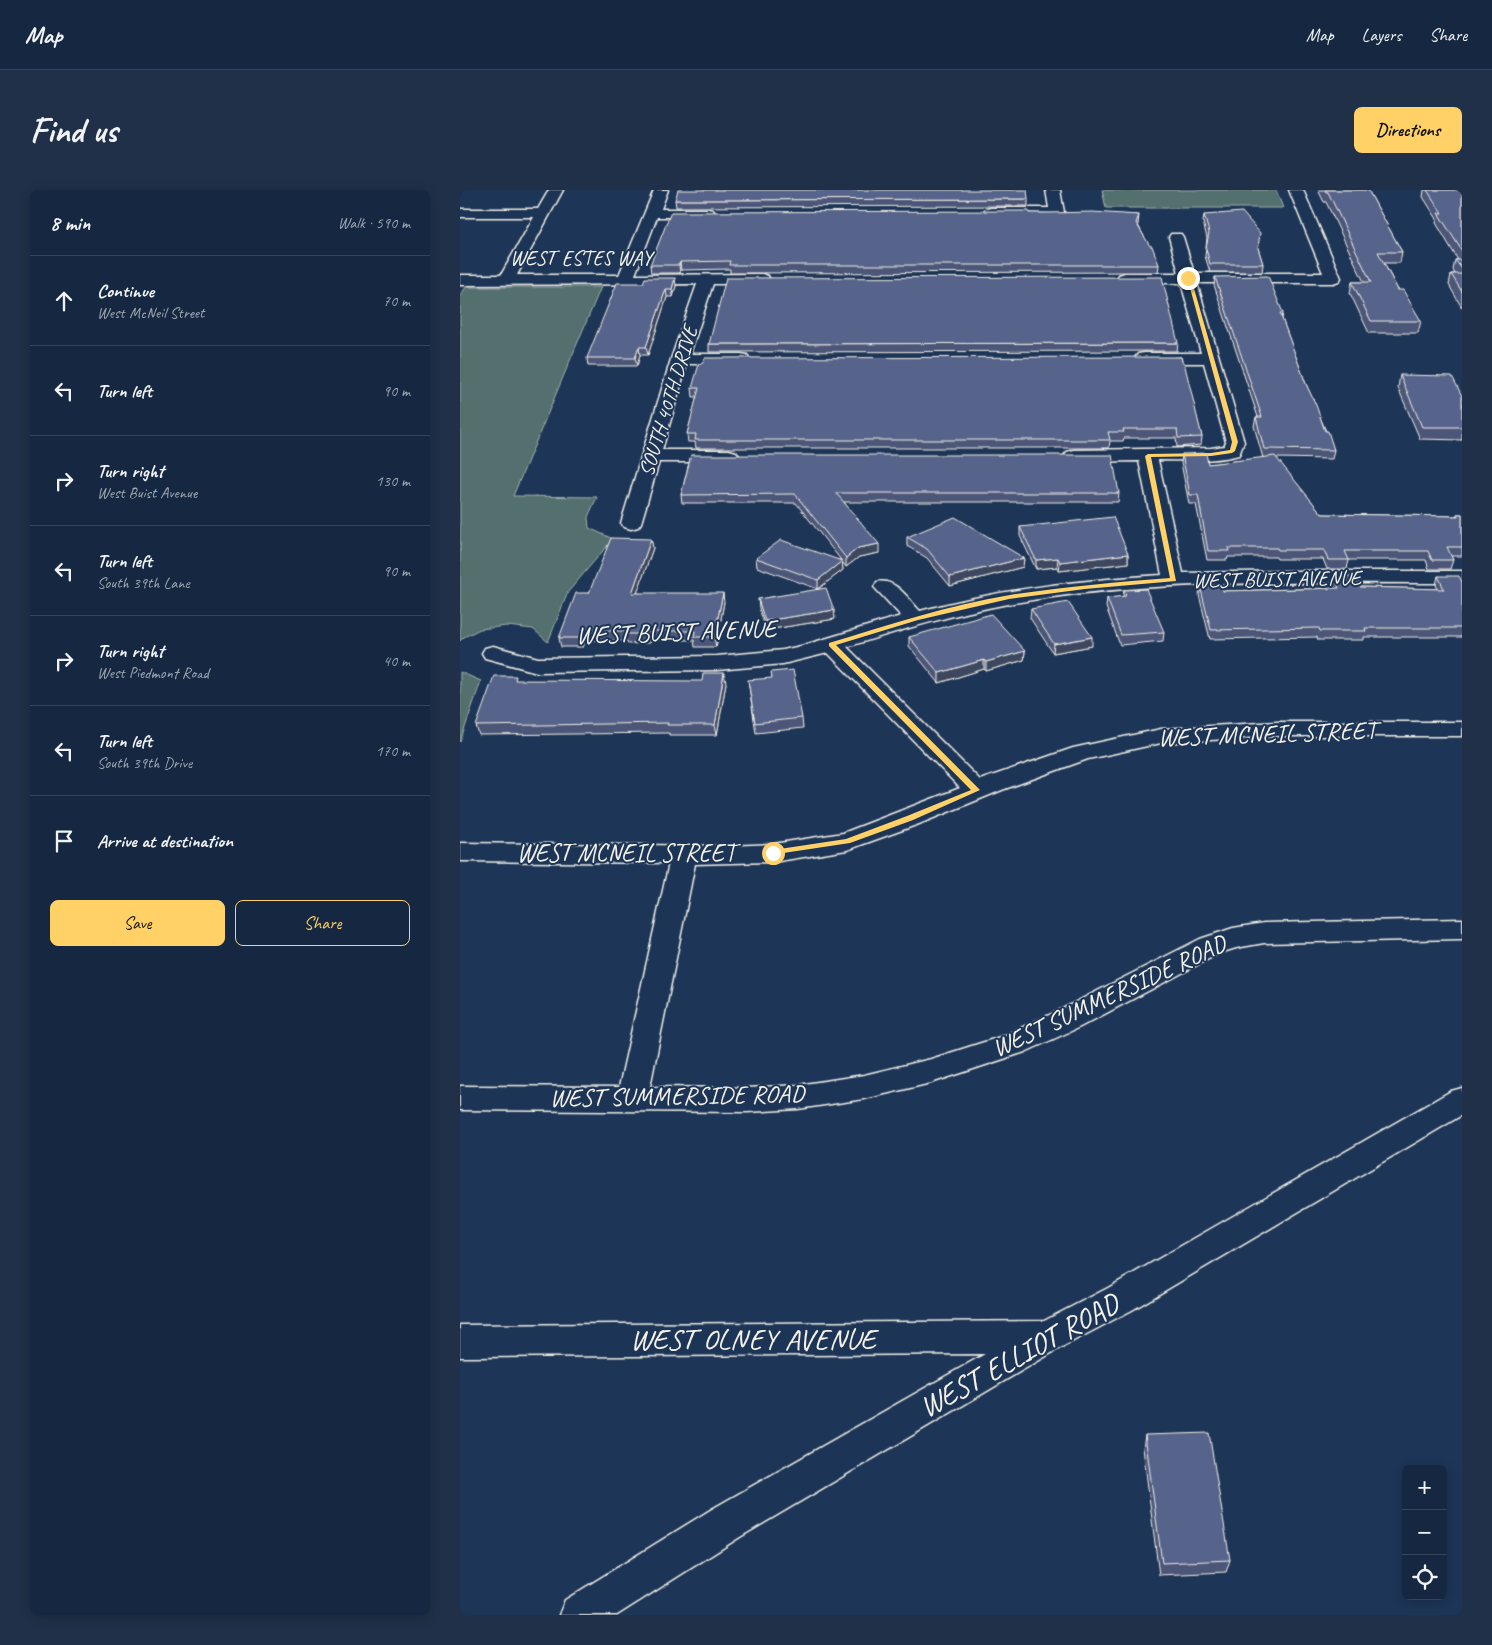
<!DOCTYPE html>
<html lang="en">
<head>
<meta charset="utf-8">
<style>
  :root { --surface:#162841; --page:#1f3048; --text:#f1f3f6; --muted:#9ea6b1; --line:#35445a; --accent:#ffd166 }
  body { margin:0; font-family:Caveat,sans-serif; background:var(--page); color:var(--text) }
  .controls { position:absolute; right:15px; bottom:15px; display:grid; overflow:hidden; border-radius:8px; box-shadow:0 2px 12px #0003 }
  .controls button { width:45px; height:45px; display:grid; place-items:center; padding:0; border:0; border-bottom:1px solid var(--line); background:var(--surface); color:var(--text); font:25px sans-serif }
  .stop { position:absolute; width:15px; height:15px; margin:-11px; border:4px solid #ffd166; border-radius:50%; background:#fff }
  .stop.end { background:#ffd166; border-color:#fff; box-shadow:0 1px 5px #0008 }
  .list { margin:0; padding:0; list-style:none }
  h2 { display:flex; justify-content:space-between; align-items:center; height:65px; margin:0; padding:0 20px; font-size:21px }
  h2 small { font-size:16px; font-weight:400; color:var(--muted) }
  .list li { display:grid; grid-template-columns:32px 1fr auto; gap:15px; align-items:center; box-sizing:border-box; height:90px; padding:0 20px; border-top:1px solid var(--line) }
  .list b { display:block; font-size:19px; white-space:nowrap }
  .list p { margin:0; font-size:16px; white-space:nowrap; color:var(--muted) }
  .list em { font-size:16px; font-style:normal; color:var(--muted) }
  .actions { display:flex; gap:10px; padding:15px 20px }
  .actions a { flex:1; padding:11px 0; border:1px solid var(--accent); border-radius:8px; text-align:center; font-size:18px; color:var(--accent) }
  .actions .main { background:var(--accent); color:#111 }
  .icon { flex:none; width:28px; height:28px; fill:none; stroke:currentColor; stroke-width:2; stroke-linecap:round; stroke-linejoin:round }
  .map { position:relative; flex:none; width:1002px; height:1425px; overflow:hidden; border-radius:8px }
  header { display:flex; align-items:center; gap:30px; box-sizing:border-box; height:70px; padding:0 25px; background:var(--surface); border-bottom:1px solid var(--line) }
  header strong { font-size:24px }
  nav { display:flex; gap:28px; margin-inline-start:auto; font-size:18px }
  .intro { display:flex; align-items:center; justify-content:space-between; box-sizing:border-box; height:120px; padding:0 30px }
  h1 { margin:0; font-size:35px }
  .button { padding:12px 22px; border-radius:8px; background:var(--accent); color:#111; font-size:18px; font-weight:700 }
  main { display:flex; gap:30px; padding:0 30px }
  aside { flex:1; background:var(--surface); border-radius:8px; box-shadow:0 2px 12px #0003 }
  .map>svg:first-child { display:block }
</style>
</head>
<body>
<header>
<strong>Map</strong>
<nav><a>Map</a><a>Layers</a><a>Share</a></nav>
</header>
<div class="intro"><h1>Find us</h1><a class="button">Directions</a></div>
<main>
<aside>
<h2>8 min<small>Walk · 590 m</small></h2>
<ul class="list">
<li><svg class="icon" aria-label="ahead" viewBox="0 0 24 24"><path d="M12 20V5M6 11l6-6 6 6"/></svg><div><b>Continue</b><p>West McNeil Street</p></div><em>70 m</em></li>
<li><svg class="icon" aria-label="left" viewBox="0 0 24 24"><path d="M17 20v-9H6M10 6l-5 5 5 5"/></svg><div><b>Turn left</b></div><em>90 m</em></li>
<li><svg class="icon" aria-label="right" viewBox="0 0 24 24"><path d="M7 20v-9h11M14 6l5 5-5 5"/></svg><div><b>Turn right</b><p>West Buist Avenue</p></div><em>130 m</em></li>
<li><svg class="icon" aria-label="left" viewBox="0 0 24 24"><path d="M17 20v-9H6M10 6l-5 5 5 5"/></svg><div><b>Turn left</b><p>South 39th Lane</p></div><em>90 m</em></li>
<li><svg class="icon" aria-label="right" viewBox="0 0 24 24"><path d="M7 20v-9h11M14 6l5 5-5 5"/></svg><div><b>Turn right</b><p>West Piedmont Road</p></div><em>40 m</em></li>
<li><svg class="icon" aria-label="left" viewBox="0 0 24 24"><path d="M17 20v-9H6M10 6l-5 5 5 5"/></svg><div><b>Turn left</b><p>South 39th Drive</p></div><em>170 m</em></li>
<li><svg class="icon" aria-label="arrive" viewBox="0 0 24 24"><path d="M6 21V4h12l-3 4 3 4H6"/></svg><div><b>Arrive at destination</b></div></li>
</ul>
<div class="actions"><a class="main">Save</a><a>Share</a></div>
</aside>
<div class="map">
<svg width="1002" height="1425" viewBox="0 0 1002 1425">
  <rect width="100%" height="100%" fill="#1d3557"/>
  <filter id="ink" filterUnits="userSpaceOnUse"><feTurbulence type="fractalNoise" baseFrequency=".02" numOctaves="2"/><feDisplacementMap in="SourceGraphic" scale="10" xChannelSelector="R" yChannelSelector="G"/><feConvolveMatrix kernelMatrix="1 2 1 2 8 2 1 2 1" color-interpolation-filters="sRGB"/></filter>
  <g filter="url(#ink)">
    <!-- green -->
    <g fill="#53706e" stroke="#a4b0ab">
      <polygon points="642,0 816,0 823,18 646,18"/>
      <polygon points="6,97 141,97 53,306 137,307 128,327 129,338 153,349 108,402 88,452 73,439 47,436 20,439 4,447 0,451 0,106"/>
      <polygon points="0,482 21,491 0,552"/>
    </g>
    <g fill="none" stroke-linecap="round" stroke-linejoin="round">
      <!-- minor casing -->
      <g stroke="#f4f1e8" stroke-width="3">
        <g id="minor">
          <polygon points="89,0 103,0 57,85 159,85 194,0 208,0 201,19 248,19 253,20 255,23 253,26 248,27 197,27 175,85 302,84 308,86 310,89 308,92 302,94 253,94 230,164 281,164 287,165 290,169 287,173 281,174 227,174 202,260 269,260 276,262 279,266 276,270 269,272 199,272 181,333 178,337 171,339 164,337 161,333 211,169 237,94 0,95 0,85 41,85 74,27 0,27 0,19 78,19"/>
          <polygon points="586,0 600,0 604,22 602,25 531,26 526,25 524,22 526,19 531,18 589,18"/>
          <path d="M829,0H843L881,88L879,91L873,93H737L784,252L779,265C753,272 725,270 698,270L723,383L832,381H1002V393C851,394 697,387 548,414C494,424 441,440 387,457L520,590L613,558L701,539L817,532H1002V546H817L701,553L628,569L542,600L459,634L387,660L313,672L235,674L190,897L287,898L338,895L404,885L471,869L543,846L598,821L740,749L773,738L804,733L1002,729V749L804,753L776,758L760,763L620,837L565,862L471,893L404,909L338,919L287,922L0,920V896L159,897L209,673L0,671V653L267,656L313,654L383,643L500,598L368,463L323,474L257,480L77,482L25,468L22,463L25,458L33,456L78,468L257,466L323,460L341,456L441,426L414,397L417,392C436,388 448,409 460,421C540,399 620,390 702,385L679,271L614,272L607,270L604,266L607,262L614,260L751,258L764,256L766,252L744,173H684L678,172L675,168L678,164L684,163H741L721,93H665L659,91L657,88L659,85L665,83H719L709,47L711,44H721L723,47L734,83H863Z"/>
          <polygon points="1002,898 1002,925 672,1120 600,1158 280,1347 157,1425 99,1425 105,1410 252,1319 525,1164 0,1167 0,1135 584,1131 648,1098 991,901"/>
        </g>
      </g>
      <!-- minor -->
      <use href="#minor" fill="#1d3557" fill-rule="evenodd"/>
    </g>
    <!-- wall -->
    <g fill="#4b5678" stroke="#f4f1e8">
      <polygon points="858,0 908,0 942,62 940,73 924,73 938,100 961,131 958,143 909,143 890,103 892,92 904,92 866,12 864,12"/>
      <polygon points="964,0 1002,0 1002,118 989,95 991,84 995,84 993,80 995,70 998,70 976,33 977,29 963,7"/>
      <polygon points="568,9 568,16 216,17 215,10"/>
      <polygon points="569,23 679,25 678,35 699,75 698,82 270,83 270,79 221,80 220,83 191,83 190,75"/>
      <polygon points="744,25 798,58 803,74 802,82 750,82 745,66 747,48 743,32"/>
      <polygon points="755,87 823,123 822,129 846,194 874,260 872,269 816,268 862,324 997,326 997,324 1002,324 1002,366 991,366 993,370 990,379 969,379 966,370 889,370 887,379 867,379 863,369 817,369 816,367 768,367 767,370 747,370 736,314 729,314 721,273 722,264 748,274 803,268 794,236 796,227 798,227 754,95"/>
      <polygon points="183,93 216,96 213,107 207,107 188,165 180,165 177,176 128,176 127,168"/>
      <polygon points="718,153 717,161 249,162 249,154"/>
      <polygon points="721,167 742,247 741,255 717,257 716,248 664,248 663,251 650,251 649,258 236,258 235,252 228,252 227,244 237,207 233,207 232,198"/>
      <polygon points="940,185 1002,206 1002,250 960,249 938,198"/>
      <polygon points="231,265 659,303 658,312 384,312 419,363 399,367 386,377 382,372 383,380 358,399 297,377 296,368 381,370 336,313 222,313 221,305"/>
      <polygon points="560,337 668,364 668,373 599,381 597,377 576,379 560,346"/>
      <polygon points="447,347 564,368 563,377 490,396 467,368 447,356"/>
      <polygon points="191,349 193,358 177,403 264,412 256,457 235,457 234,450 191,450 190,453 168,454 167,451 126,450 123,457 101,457 99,448 129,403"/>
      <polygon points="874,386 900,397 978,399 976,395 978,386 1002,392 1002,447 904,447 904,450 858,450 857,447 750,449 739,405 740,396 763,401 873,398 872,395"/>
      <polygon points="664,400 704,442 703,451 660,455 646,417 647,408 663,407"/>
      <polygon points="298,409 375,429 306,440 299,418"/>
      <polygon points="571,419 632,456 593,463 570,428"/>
      <polygon points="449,447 565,461 564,470 526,481 524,479 479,493 449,456"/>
      <polygon points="288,490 342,528 343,538 296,543"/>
      <polygon points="266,493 257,545 209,545 209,543 19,545 16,536"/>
      <polygon points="685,1245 770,1370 766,1382 699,1385 683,1258"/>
    </g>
    <!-- shaded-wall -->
    <g fill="#3d4661" stroke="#f4f1e8">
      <polygon points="220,72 221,80 220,83 219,75"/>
      <polygon points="215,88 216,96 213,107 212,99"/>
      <polygon points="206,99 207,107 188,165 186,157"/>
      <polygon points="179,157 180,165 177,176 175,168"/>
      <polygon points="191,349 193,358 174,412 172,403"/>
      <polygon points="419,354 419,363 399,367 386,377 386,368 398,358"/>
      <polygon points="668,364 668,373 599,381 600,372"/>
      <polygon points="564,368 563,377 490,396 490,387"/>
      <polygon points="598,368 597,377 576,379 576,370"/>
      <polygon points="382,371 383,380 358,399 358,390"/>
      <polygon points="263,403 264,412 256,457 254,447"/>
      <polygon points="374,420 375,429 306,440 305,431"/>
      <polygon points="124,441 126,450 123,457 121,448"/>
      <polygon points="189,441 191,450 190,453 189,444"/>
      <polygon points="632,447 632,456 593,463 594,454"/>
      <polygon points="565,461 564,470 526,481 526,472"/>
      <polygon points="524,470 524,479 479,493 479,483"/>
      <polygon points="264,483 266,493 257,545 255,535"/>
    </g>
    <!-- building -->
    <g fill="#57648b" stroke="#f4f1e8">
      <polygon points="218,0 567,0 568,9 215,10"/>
      <polygon points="865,0 908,0 942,62 918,62 938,100 943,100 961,131 911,131 892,92 911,92 868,2 866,2"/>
      <polygon points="967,0 1002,0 1002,61 978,23 982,23"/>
      <polygon points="569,21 569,23 588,23 632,22 679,25 676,33 690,56 692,56 699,75 269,75 270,71 220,72 219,75 190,75 211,22"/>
      <polygon points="782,22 800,43 798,58 803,74 750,74 746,59 749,42 744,25"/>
      <polygon points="995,70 1002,70 1002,79"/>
      <polygon points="991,84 1002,84 1002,102"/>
      <polygon points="808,86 823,123 820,123 846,194 856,215 865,241 868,241 874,260 804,259 796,227 802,227 755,87"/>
      <polygon points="702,87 718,153 249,154 266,88"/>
      <polygon points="185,88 215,88 212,99 206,99 186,157 179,157 175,168 127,168 157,93 183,93"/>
      <polygon points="721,167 722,172 724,172 742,247 718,248 717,239 663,239 664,242 648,242 650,250 235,250 236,244 227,244 239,198 232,198 239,174 243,173 245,168"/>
      <polygon points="940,185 992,186 1002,206 1002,237 962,237"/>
      <polygon points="746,263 748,274 815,266 862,324 998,326 997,324 1002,324 1002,357 987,357 993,370 972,370 968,361 885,361 889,370 868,370 864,360 818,360 817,358 768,358 769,361 748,361 738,305 730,305 722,264"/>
      <polygon points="231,265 652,265 659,303 376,303 419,354 398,358 386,368 335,304 221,305"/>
      <polygon points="495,327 564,368 490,387 467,359 447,347"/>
      <polygon points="653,327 668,364 600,372 598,368 576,370 560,337"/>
      <polygon points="151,348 191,349 172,403 263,403 254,447 234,447 235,441 189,441 189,444 166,444 167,441 124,441 121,448 99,448 116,403 129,403"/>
      <polygon points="321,350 382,371 358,390 296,368"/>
      <polygon points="874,386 896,386 900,397 984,399 978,386 999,386 1002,392 1002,438 905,438 906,441 860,441 859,438 751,440 740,396 762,395 763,401 879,398"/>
      <polygon points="366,398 374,420 305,431 298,409"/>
      <polygon points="686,399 704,442 661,445 647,408 666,406 664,400"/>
      <polygon points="608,412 632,447 594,454 571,419"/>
      <polygon points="531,424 565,461 526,472 524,470 479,483 449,447"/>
      <polygon points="333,480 342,528 295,533 288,490 312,488 311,482"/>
      <polygon points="243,483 264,483 255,535 207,535 208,533 16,536 34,486 56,486 55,490 242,491"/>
      <polygon points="749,1243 770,1370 702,1373 685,1245"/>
    </g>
  </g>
  <!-- route -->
  <path fill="#ffd166" d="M727,87L731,88L778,252L775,261L772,263L751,266L691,267L716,391L625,399L549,409L458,430L376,455L520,600L453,630L390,653L310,665L309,663L313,660L386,649L447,626L511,600L369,456V453C429,435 489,415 550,405C603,397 657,392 710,388L685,266L688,264L751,263L770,260L772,252Z"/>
  <g text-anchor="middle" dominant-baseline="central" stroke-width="4" stroke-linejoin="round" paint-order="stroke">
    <!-- far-street labels -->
    <g font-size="21" fill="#f4f1e8" stroke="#1d3557">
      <text x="121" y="68">WEST ESTES WAY</text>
      <text transform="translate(208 211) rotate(-73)">SOUTH 40TH DRIVE</text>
      <text transform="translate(817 389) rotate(-1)">WEST BUIST AVENUE</text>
    </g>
    <!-- street labels -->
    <g font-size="25" fill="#f4f1e8" stroke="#1d3557">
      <text transform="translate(216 442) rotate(-2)">WEST BUIST AVENUE</text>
      <text transform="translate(807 544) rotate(-2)">WEST MCNEIL STREET</text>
      <text x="166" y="663">WEST MCNEIL STREET</text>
      <text transform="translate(649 806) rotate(-25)">WEST SUMMERSIDE ROAD</text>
      <text transform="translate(217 906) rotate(-1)">WEST SUMMERSIDE ROAD</text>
    </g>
    <!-- near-street labels -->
    <g font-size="30" fill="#f4f1e8" stroke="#1d3557">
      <text x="293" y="1149">WEST OLNEY AVENUE</text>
      <text transform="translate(559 1165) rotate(-29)">WEST ELLIOT ROAD</text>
    </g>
  </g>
</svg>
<div class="controls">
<button>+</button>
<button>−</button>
<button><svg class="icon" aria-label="locate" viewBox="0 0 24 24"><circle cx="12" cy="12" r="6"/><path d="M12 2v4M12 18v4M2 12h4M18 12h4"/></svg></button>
</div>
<div class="stop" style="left:313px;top:663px"></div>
<div class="stop end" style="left:728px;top:88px"></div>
</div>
</main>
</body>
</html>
